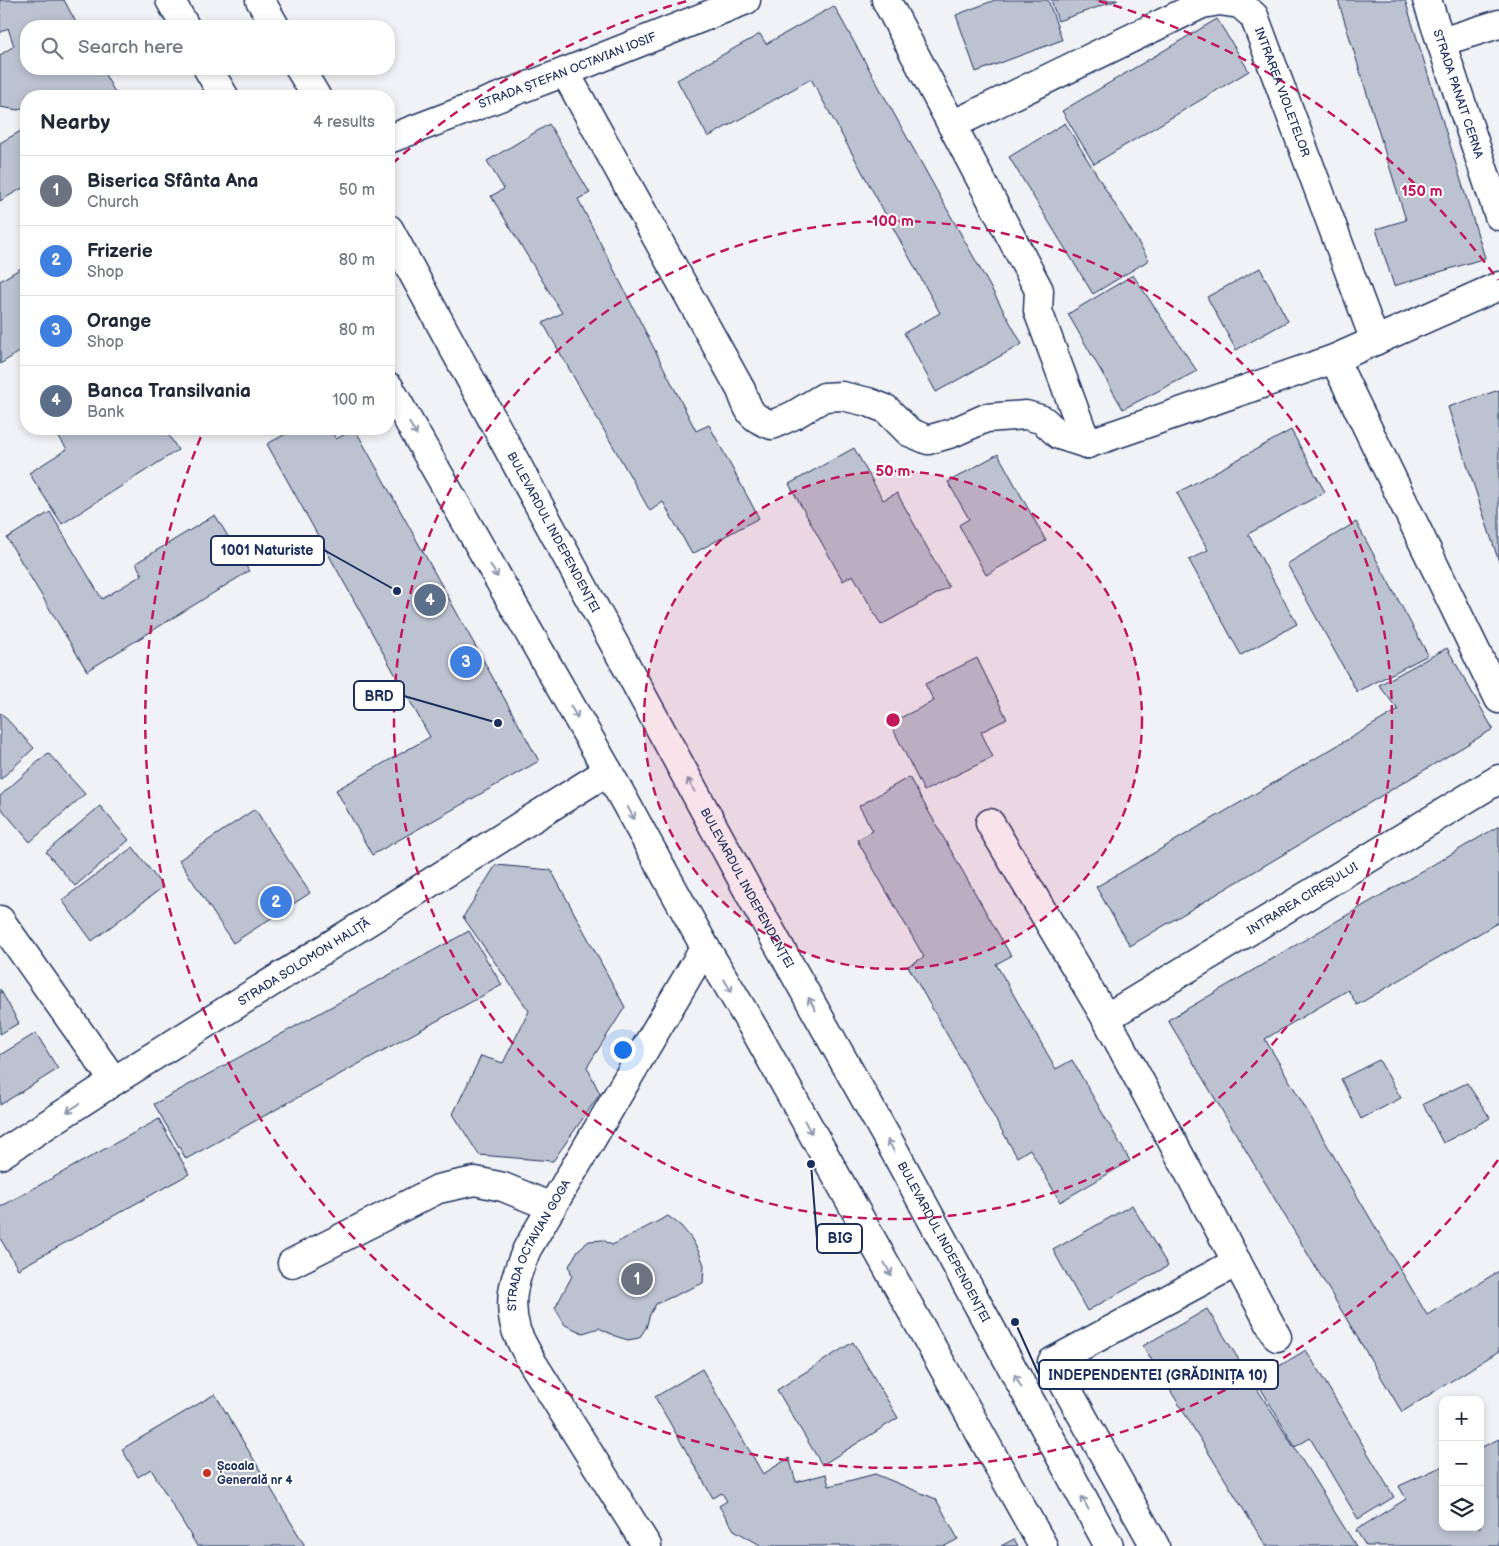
<!DOCTYPE html>
<html lang="en">
<head>
<meta charset="utf-8">
<style>
  :root { --surface:#fff; --page:#f6f6f7; --text:#1f2937; --muted:#747a83; --line:#e0e1e3; --accent:#b45309 }
  body { margin:0; font-family:"Balsamiq Sans",sans-serif; background:var(--page); color:var(--text) }
  .controls { position:absolute; right:15px; bottom:15px; display:grid; overflow:hidden; border-radius:10px; box-shadow:0 2px 8px #0003 }
  .controls button { width:45px; height:45px; display:grid; place-items:center; padding:0; border:0; border-bottom:1px solid var(--line); background:var(--surface); color:var(--text); font:25px sans-serif }
  .you { position:absolute; left:622px; top:1049px; width:18px; height:18px; margin:-12px; border:4px solid #fff; border-radius:50%; background:#1a73e8; box-shadow:0 0 0 8px #1a73e833 }
  .badge { display:grid; place-items:center; width:32px; height:32px; border-radius:50%; background:var(--accent); color:#fff; font-size:16px; font-weight:700 }
  .pin { position:absolute; translate:-50% -50%; border:2px solid #fff; box-shadow:0 1px 5px #0006 }
  .list { margin:0; padding:0; list-style:none }
  h2 { display:flex; justify-content:space-between; align-items:center; height:65px; margin:0; padding:0 20px; font-size:21px }
  h2 small { font-size:16px; font-weight:400; color:var(--muted) }
  .list li { display:grid; grid-template-columns:32px 1fr auto; gap:15px; align-items:center; box-sizing:border-box; height:70px; padding:0 20px; border-top:1px solid var(--line) }
  .list b { display:block; font-size:19px; white-space:nowrap }
  .list p { margin:0; font-size:16px; white-space:nowrap; color:var(--muted) }
  .list em { font-size:16px; font-style:normal; color:var(--muted) }
  .icon { flex:none; width:28px; height:28px; fill:none; stroke:currentColor; stroke-width:2; stroke-linecap:round; stroke-linejoin:round }
  .map { position:relative; flex:none; width:1499px; height:1546px; overflow:hidden }
  .search { position:absolute; background:var(--surface); box-shadow:0 2px 8px #0003; left:20px; top:20px; width:375px; height:55px; display:flex; align-items:center; gap:12px; box-sizing:border-box; padding:0 18px; border-radius:20px; color:var(--muted); font-size:19px }
  .panel { position:absolute; background:var(--surface); box-shadow:0 2px 8px #0003; left:20px; top:90px; width:375px; height:345px; border-radius:20px }
  .map>svg:first-child { display:block }
</style>
</head>
<body>
<div class="map">
<svg width="1499" height="1546" viewBox="0 0 1499 1546">
  <rect width="100%" height="100%" fill="#f1f2f5"/>
  <filter id="ink" filterUnits="userSpaceOnUse"><feTurbulence type="fractalNoise" baseFrequency=".02" numOctaves="2"/><feDisplacementMap in="SourceGraphic" scale="10" xChannelSelector="R" yChannelSelector="G"/><feConvolveMatrix kernelMatrix="1 2 1 2 8 2 1 2 1" color-interpolation-filters="sRGB"/></filter>
  <g filter="url(#ink)">
    <!-- building -->
    <g fill="#bcc2d0" stroke="#1b2f5e">
      <polygon points="0,0 64,0 78,26 26,26 26,69 102,69 117,96 50,96 49,93 43,96 26,96 26,106 18,110 0,107 0,55 14,46 8,28 0,33"/>
      <polygon points="995,0 1048,0 1062,40 976,72 956,15"/>
      <polygon points="1051,0 1118,0 1058,21"/>
      <polygon points="1338,0 1405,0 1485,258 1394,286 1376,229 1406,220"/>
      <polygon points="834,6 1022,344 936,392 904,333 940,313 811,79 708,137 677,80 760,34 766,44"/>
      <polygon points="1217,19 1249,71 1094,164 1062,111"/>
      <polygon points="1065,123 1149,260 1093,294 1009,157"/>
      <polygon points="549,124 590,193 578,199 696,431 709,425 759,518 692,554 663,502 650,511 543,323 562,313 491,196 504,189 487,161"/>
      <polygon points="26,128 26,186 0,201 0,143"/>
      <polygon points="26,265 26,348 0,364 0,281"/>
      <polygon points="1260,268 1288,321 1236,350 1207,297"/>
      <polygon points="1133,275 1197,371 1123,409 1068,314"/>
      <polygon points="1499,390 1499,562 1448,407"/>
      <polygon points="58,429 165,429 178,450 62,524 29,473 67,449 55,431"/>
      <polygon points="295,429 330,429 336,439 355,429 539,761 372,855 336,790 430,737 267,444"/>
      <polygon points="1291,430 1325,492 1248,534 1297,624 1241,655 1189,560 1208,550 1177,493"/>
      <polygon points="854,448 883,500 897,493 949,587 881,625 853,575 843,581 789,484"/>
      <polygon points="998,454 1046,541 986,575 959,525 969,519 948,482"/>
      <polygon points="50,512 102,599 142,575 136,563 215,515 249,571 87,671 7,538"/>
      <polygon points="1356,522 1428,655 1357,692 1287,564"/>
      <polygon points="1447,648 1493,729 1130,946 1096,887 1398,710 1379,685"/>
      <polygon points="977,658 1007,719 981,732 993,757 924,791 890,723 934,701 925,684"/>
      <polygon points="1,713 34,748 0,780 0,714"/>
      <polygon points="48,753 85,794 30,842 0,807 0,796"/>
      <polygon points="909,777 1011,956 996,964 1056,1069 1072,1060 1130,1161 1060,1202 1030,1149 1017,1157 908,966 924,957 857,840 873,831 859,806"/>
      <polygon points="100,806 129,840 75,886 46,852"/>
      <polygon points="255,809 310,893 233,943 179,860"/>
      <polygon points="1499,826 1499,922 1357,1005 1348,990 1265,1039 1427,1315 1499,1271 1499,1351 1402,1412 1168,1020"/>
      <polygon points="133,847 163,887 92,941 62,900"/>
      <polygon points="496,865 551,870 625,1007 587,1067 600,1094 553,1161 479,1155 453,1114 481,1056 503,1063 529,1011 463,917"/>
      <polygon points="469,931 502,985 186,1159 154,1104"/>
      <polygon points="0,989 19,1023 0,1034"/>
      <polygon points="36,1033 58,1069 0,1105 0,1055"/>
      <polygon points="1379,1060 1401,1098 1361,1119 1341,1079"/>
      <polygon points="1467,1083 1490,1118 1443,1143 1423,1104"/>
      <polygon points="159,1119 189,1174 18,1269 0,1238 0,1207"/>
      <polygon points="1132,1205 1168,1266 1087,1311 1053,1250"/>
      <polygon points="668,1216 681,1226 691,1238 699,1252 704,1265 703,1283 656,1304 650,1314 646,1328 639,1338 628,1340 615,1336 599,1328 583,1333 565,1325 555,1308 572,1276 569,1266 578,1250 589,1241 603,1240 612,1245"/>
      <polygon points="1207,1309 1356,1546 1266,1546 1143,1346"/>
      <polygon points="853,1342 898,1418 822,1465 777,1390"/>
      <polygon points="1306,1350 1394,1497 1358,1519 1310,1438 1295,1447 1256,1380"/>
      <polygon points="702,1369 763,1474 789,1458 796,1482 826,1474 829,1486 875,1474 936,1499 958,1539 945,1546 762,1546 734,1530 719,1506 727,1501 722,1493 713,1498 655,1397"/>
      <polygon points="215,1394 305,1546 197,1546 151,1469 138,1477 122,1449"/>
      <polygon points="1499,1439 1499,1546 1366,1546 1356,1530 1406,1499 1399,1486 1443,1466 1443,1527 1480,1527 1480,1448"/>
      <polygon points="1014,1539 1018,1546 1001,1546"/>
    </g>
    <g fill="none" stroke-linecap="round" stroke-linejoin="round">
      <!-- minor casing -->
      <g stroke="#1b2f5e" stroke-width="31">
        <g id="minor">
          <polyline points="886,0 1039,290 1038,311 1087,444"/>
          <path id="s1" d="M1427,0L1499,216"/>
          <polyline points="1441,42 1499,24"/>
          <path d="M565,72L741,390C749,411 749,417 772,425L794,415L824,397L842,396L868,402L886,409L909,432L928,440L952,433L986,418L1026,415L1043,420L1059,435L1087,444"/>
          <path id="s2" d="M952,125L1202,4L1219,1L1240,4L1254,16L1375,341"/>
          <path id="s3" d="M389,139L565,72L746,0"/>
          <polyline points="1334,359 1499,699"/>
          <polyline points="1087,444 1334,359 1499,286"/>
          <polyline points="990,823 1106,1018 1277,1337"/>
          <polyline points="0,920 114,1081"/>
          <path id="s4" d="M1106,1018L1499,779"/>
          <path id="s5" d="M0,1155L114,1081L608,771"/>
          <polyline points="292,1263 438,1189 475,1181 503,1187 552,1207"/>
          <path id="s6" d="M647,1546L532,1362C527,1352 520,1341 516,1330C507,1299 515,1277 527,1249L705,947"/>
          <polyline points="1155,1546 1052,1362 1237,1262"/>
        </g>
      </g>
      <!-- major casing -->
      <g stroke="#1b2f5e" stroke-width="31">
        <g id="major">
          <polyline points="170,0 185,26"/>
          <polyline points="260,0 275,26"/>
          <polyline points="208,69 224,96"/>
          <polyline points="300,69 316,96"/>
          <path id="s7" d="M389,229L756,905L895,1152L1109,1546"/>
          <polyline points="389,387 608,771 705,947 757,1034 1043,1546"/>
        </g>
      </g>
      <!-- minor -->
      <use href="#minor" stroke="#fff" stroke-width="28"/>
      <!-- major -->
      <use href="#major" stroke="#fff" stroke-width="28"/>
    </g>
    <!-- one-way arrows -->
    <defs><path id="oneway-shaft" d="M-6 0H5M1.5-3L5.5 0L1.5 3" fill="none" stroke-width="1.6" stroke-linecap="round" stroke-linejoin="round" transform="scale(1.25)"/></defs>
    <g stroke="#8d97ae">
      <use href="#oneway-shaft" transform="translate(413 429) rotate(60)"/>
      <use href="#oneway-shaft" transform="translate(494 571) rotate(60)"/>
      <use href="#oneway-shaft" transform="translate(574 712) rotate(60)"/>
      <use href="#oneway-shaft" transform="translate(691 785) rotate(-119)"/>
      <use href="#oneway-shaft" transform="translate(631 813) rotate(61)"/>
      <use href="#oneway-shaft" transform="translate(728 986) rotate(59)"/>
      <use href="#oneway-shaft" transform="translate(812 1004) rotate(-119)"/>
      <use href="#oneway-shaft" transform="translate(73 1108) rotate(147)"/>
      <use href="#oneway-shaft" transform="translate(808 1127) rotate(61)"/>
      <use href="#oneway-shaft" transform="translate(891 1146) rotate(-119)"/>
      <use href="#oneway-shaft" transform="translate(888 1269) rotate(61)"/>
      <use href="#oneway-shaft" transform="translate(1018 1381) rotate(-118)"/>
      <use href="#oneway-shaft" transform="translate(1085 1503) rotate(-119)"/>
    </g>
  </g>
  <!-- distance rings -->
  <circle cx="893" cy="720" r="249" fill="#c2185b" fill-opacity=".12"/>
  <g fill="none" stroke="#c2185b" stroke-width="2.5" stroke-dasharray="9 6">
    <circle cx="893" cy="720" r="249"/>
    <circle cx="893" cy="720" r="499"/>
    <path d="M1498 1160A748 748 0 0 1 202 434M392 164A748 748 0 0 1 687 1M1099 1A748 748 0 0 1 1498 280"/>
  </g>
  <!-- markers -->
  <circle fill="#c8321e" stroke="#fff" stroke-width="2" cx="207" cy="1473" r="5"/>
  <g text-anchor="middle" dominant-baseline="central" stroke-width="4" stroke-linejoin="round" paint-order="stroke">
    <!-- street labels -->
    <g font-size="12" fill="#1b2f5e" stroke="#fff">
      <text stroke="none"><textPath href="#s3" startOffset="191">STRADA ȘTEFAN OCTAVIAN IOSIF</textPath></text>
      <text stroke="none"><textPath href="#s2" startOffset="416">INTRAREA VIOLETELOR</textPath></text>
      <text stroke="none"><textPath href="#s1" startOffset="99">STRADA PANAIT CERNA</textPath></text>
      <text stroke="none"><textPath href="#s7" startOffset="345">BULEVARDUL INDEPENDENȚEI</textPath></text>
      <text stroke="none"><textPath href="#s7" startOffset="750">BULEVARDUL INDEPENDENȚEI</textPath></text>
      <text stroke="none"><textPath href="#s4" startOffset="230">INTRAREA CIREȘULUI</textPath></text>
      <text stroke="none"><textPath href="#s5" startOffset="360">STRADA SOLOMON HALIȚĂ</textPath></text>
      <text stroke="none"><textPath href="#s7" startOffset="1155">BULEVARDUL INDEPENDENȚEI</textPath></text>
      <text stroke="none"><textPath href="#s6" startOffset="344">STRADA OCTAVIAN GOGA</textPath></text>
    </g>
    <!-- poi labels -->
    <g font-size="12" font-weight="bold" fill="#1b2f5e" stroke="#fff" text-anchor="start">
      <text x="217" y="1466">Școala<tspan x="217" dy="14">Generală nr 4</tspan></text>
    </g>
  </g>
  <circle cx="893" cy="720" r="8" fill="#c2185b" stroke="#fff" stroke-width="2.5"/>
  <g font-size="15" text-anchor="middle" font-weight="bold" fill="#c2185b" stroke="#fff" stroke-width="4" stroke-linejoin="round" paint-order="stroke">
    <text x="1422" y="196">150 m</text>
    <text x="893" y="226">100 m</text>
    <text x="893" y="476">50 m</text>
  </g>
  <!-- callouts -->
  <path fill="none" stroke="#1b2f5e" stroke-width="2" d="M397 591L324 550M498 723L404 696M811 1164L817 1239M1015 1322L1039 1375"/>
  <g fill="#1b2f5e" stroke="#fff" stroke-width="2">
    <circle cx="397" cy="591" r="5"/>
    <circle cx="498" cy="723" r="5"/>
    <circle cx="811" cy="1164" r="5"/>
    <circle cx="1015" cy="1322" r="5"/>
  </g>
  <g fill="#fff" stroke="#1b2f5e" stroke-width="2">
    <rect x="211" y="536" width="113" height="29" rx="5"/>
    <rect x="354" y="681" width="50" height="29" rx="5"/>
    <rect x="817" y="1224" width="45" height="29" rx="5"/>
    <rect x="1039" y="1360" width="239" height="29" rx="5"/>
  </g>
  <g font-size="14" text-anchor="middle" font-weight="bold" fill="#1b2f5e">
    <text x="267" y="555">1001 Naturiste</text>
    <text x="379" y="701">BRD</text>
    <text x="840" y="1243">BIG</text>
    <text x="1158" y="1380">INDEPENDENTEI (GRĂDINIȚA 10)</text>
  </g>
</svg>
<div class="controls">
<button>+</button>
<button>−</button>
<button><svg class="icon" aria-label="layers" viewBox="0 0 24 24"><path d="M12 4l9 5-9 5-9-5zM3 14l9 5 9-5"/></svg></button>
</div>
<div class="you"></div>
<div class="pin badge" style="left:637px;top:1279px;background:#6b7280">1</div>
<div class="pin badge" style="left:276px;top:902px;background:#3f7fe0">2</div>
<div class="pin badge" style="left:466px;top:662px;background:#3f7fe0">3</div>
<div class="pin badge" style="left:430px;top:600px;background:#5c6f8a">4</div>
<div class="search"><svg class="icon" aria-label="search" viewBox="0 0 24 24"><circle cx="10" cy="10" r="6"/><path d="M15 15l6 6"/></svg>Search here</div>
<section class="panel">
<h2>Nearby<small>4 results</small></h2>
<ul class="list">
<li><span class="badge" style="background:#6b7280">1</span><div><b>Biserica Sfânta Ana</b><p>Church</p></div><em>50 m</em></li>
<li><span class="badge" style="background:#3f7fe0">2</span><div><b>Frizerie</b><p>Shop</p></div><em>80 m</em></li>
<li><span class="badge" style="background:#3f7fe0">3</span><div><b>Orange</b><p>Shop</p></div><em>80 m</em></li>
<li><span class="badge" style="background:#5c6f8a">4</span><div><b>Banca Transilvania</b><p>Bank</p></div><em>100 m</em></li>
</ul>
</section>
</div>
</body>
</html>
